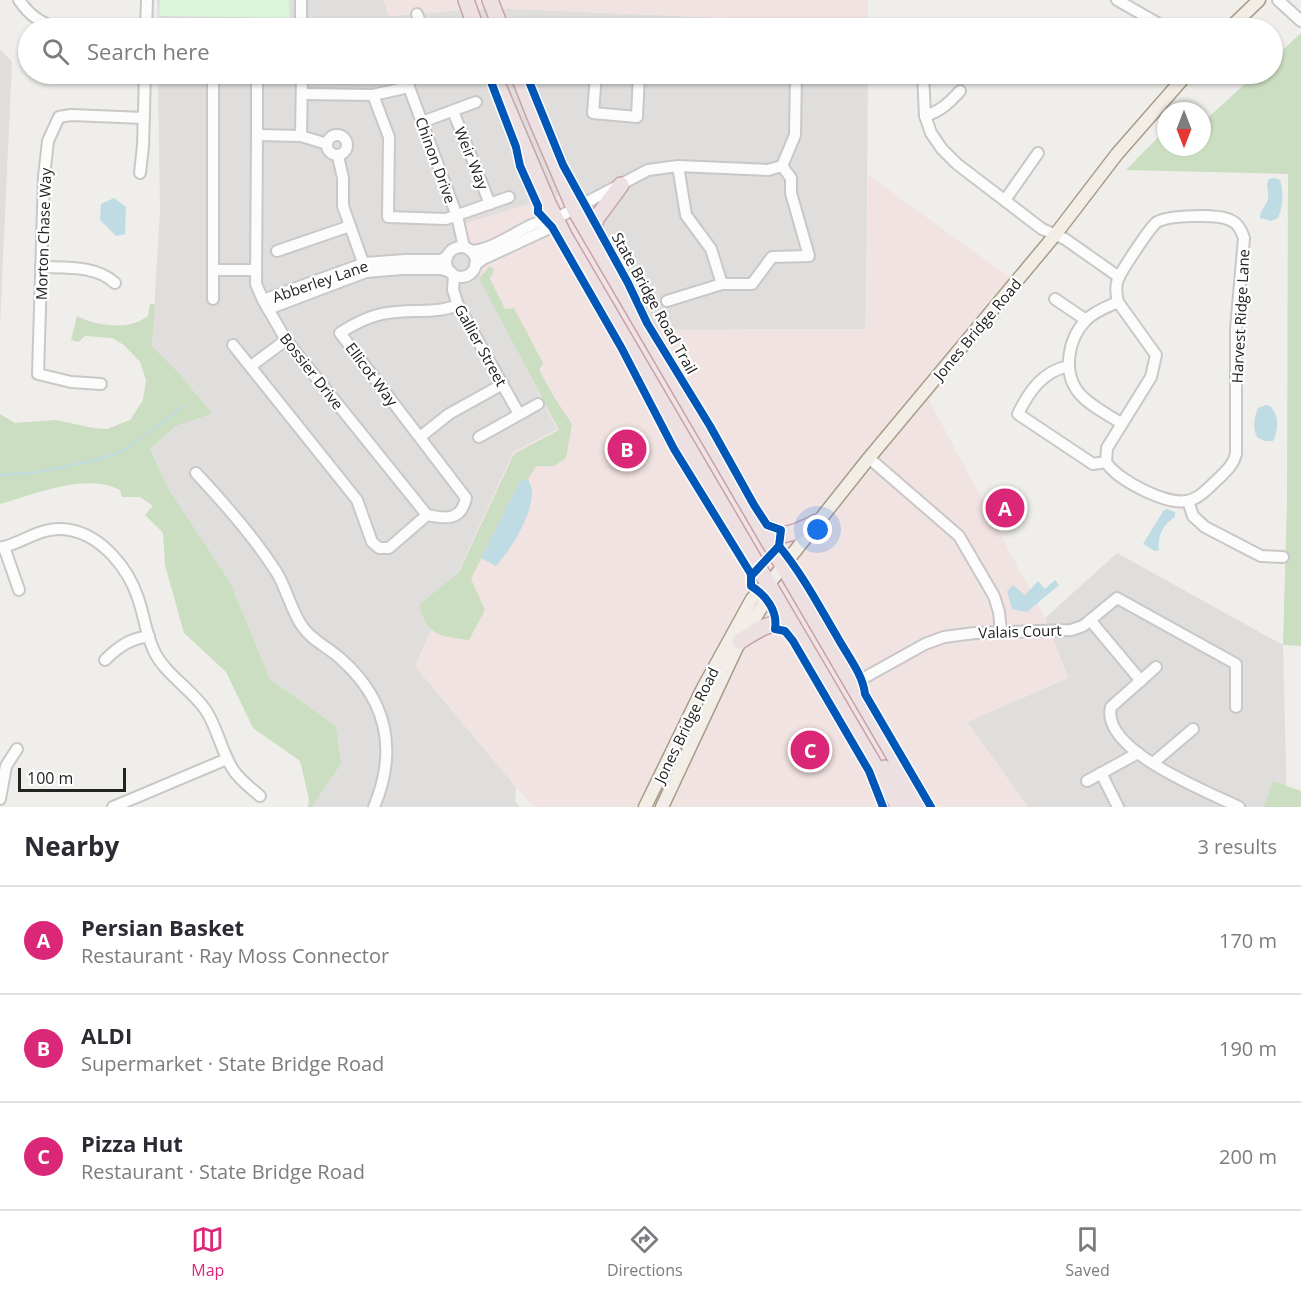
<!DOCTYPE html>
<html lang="en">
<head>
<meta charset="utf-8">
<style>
  :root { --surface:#fff; --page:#f7f7f7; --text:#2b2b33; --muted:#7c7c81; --line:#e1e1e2; --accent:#db2777 }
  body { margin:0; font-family:"Open Sans",sans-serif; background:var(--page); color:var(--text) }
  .compass { position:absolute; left:1157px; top:102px; width:54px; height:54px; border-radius:50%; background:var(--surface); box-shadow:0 2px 4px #0004; rotate:180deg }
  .scale { position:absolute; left:18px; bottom:15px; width:108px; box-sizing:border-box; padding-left:6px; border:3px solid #222; border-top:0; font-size:16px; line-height:21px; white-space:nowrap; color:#222; -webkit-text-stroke:4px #fff; paint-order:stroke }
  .you { position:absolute; left:818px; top:530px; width:21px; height:21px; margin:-15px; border:4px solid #fff; border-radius:50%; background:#1a73e8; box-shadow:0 0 0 9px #1a73e833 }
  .badge { display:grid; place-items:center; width:39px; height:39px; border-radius:50%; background:var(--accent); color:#fff; font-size:20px; font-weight:700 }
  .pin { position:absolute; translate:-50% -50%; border:3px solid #fff; box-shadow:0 2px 6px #0006 }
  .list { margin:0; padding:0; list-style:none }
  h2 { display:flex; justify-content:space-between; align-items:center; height:78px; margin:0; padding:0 24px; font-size:26px }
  h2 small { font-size:20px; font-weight:400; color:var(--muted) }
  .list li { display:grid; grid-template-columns:39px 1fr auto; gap:18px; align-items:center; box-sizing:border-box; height:108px; padding:0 24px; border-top:2px solid var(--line) }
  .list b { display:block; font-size:22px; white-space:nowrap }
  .list p { margin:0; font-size:20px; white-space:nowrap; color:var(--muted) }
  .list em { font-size:20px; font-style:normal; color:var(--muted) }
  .icon { flex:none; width:33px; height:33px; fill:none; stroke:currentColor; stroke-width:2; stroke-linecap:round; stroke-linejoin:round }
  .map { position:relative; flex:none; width:1301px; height:807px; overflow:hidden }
  .search { position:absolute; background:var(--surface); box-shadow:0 2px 4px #0004; left:18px; right:18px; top:18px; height:66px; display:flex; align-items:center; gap:15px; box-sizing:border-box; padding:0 21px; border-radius:33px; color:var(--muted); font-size:22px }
  .sheet { height:402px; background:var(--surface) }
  nav { display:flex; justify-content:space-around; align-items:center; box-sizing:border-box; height:84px; border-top:2px solid var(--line); background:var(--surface); font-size:16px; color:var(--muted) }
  nav a { display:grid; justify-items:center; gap:3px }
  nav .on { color:var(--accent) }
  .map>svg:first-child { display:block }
</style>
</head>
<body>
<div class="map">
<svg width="1301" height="807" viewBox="0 0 1301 807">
  <rect width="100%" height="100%" fill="#f0eeeb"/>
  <!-- residential -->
  <g fill="#dfdedc">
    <polygon points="157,0 384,0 389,16 489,8 838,23 868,24 868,28 158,28"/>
    <polygon points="0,49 12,62 0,325"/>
    <polygon points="158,74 868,74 866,329 641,330 456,227 557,429 513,453 415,666 516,787 515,801 520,807 312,807 341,764 336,726 270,679 230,582 168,488 150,449 176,426 212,414 180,374 152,346 160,211"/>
    <polygon points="1117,553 1283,645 1287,807 1028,807 967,722 1068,678 1045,618"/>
  </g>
  <!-- commercial -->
  <g fill="#f1e3e1">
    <polygon points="384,0 868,0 868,24 489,8 389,16"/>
    <polygon points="868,175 1019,284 929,400 1045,618 1068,678 967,722 1028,807 533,807 415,666 513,452 557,429 456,226 569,192 641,330 865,329"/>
  </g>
  <!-- forest -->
  <g fill="#cbdec1">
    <polygon points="1301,33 1301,646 1283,645 1287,502 1288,174 1126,170 1165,130 1166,147 1202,147 1202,123 1256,74 1272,74 1273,59"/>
    <path d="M490,266L494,270L490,279L505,309L514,308L543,363L539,370L554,397L572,424L566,458L554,466H536L528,479L520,481L471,579L485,610L469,640C440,636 428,637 419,605L459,572L514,454L559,430L479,278Z"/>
    <path d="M150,304H155L152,346L180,374L212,414L176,426L150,449L168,488L230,582L270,679L336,726L341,764L312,807H308L309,799L300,761L253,728L226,672L184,633L165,565L163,533L145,515L153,506L140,497H122L120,490C86,472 35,494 0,504V414L15,423L56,420L93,428L107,429L130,420L143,400L146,380L140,362L124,345L112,338L85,336L78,342L71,340L77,316C97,326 129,331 148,316Z"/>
    <polygon points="1273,781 1301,791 1301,807 1264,807"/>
  </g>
  <!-- park -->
  <polygon fill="#daf5da" points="160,0 289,0 290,18 159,16"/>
  <!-- water -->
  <g fill="#bfdbe3">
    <path d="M1275,178L1280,180C1284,192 1283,207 1278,218L1271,221L1260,218C1260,210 1266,206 1268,199C1269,191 1265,185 1269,179Z"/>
    <polygon points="114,198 126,207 125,234 116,236 100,220 101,204"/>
    <path d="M1266,405L1270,406C1279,415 1279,429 1273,441H1265L1258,438C1252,430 1254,417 1258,408Z"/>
    <path d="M528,479C530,483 532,488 532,493C531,517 512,548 496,566L481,558L520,481Z"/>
    <path d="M1167,509L1175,512V517C1163,524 1157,537 1159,550L1155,551L1143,544L1164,510Z"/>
    <polygon points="1055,580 1059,585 1027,612 1012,609 1007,591 1013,585 1025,595 1038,581 1045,589"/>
  </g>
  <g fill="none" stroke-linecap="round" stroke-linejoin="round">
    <!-- stream -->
    <polyline stroke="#bfdbe3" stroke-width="2" points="0,475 39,472 100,459 121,452 170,417 183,406"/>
    <!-- minor casing -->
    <g stroke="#c9c8c7" stroke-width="14">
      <g id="minor">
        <path d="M19,0C29,15 41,24 58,28"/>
        <polyline points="301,0 301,28"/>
        <polyline points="1117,0 1166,28"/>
        <polyline points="1278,0 1301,21"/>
        <polyline points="417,14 422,28"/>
        <polyline points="386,26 387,28"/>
        <polyline points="146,28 147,0"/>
        <polyline points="211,74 213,80 213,299"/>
        <polyline points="257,74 257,135"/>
        <polyline points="302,74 301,136 327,144"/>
        <polyline points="404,74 457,216 464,247"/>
        <polyline points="596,74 593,113 637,117 639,74"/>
        <polyline points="923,74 925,116 931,133 942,149 957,164 1042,229 1065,239 1119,277"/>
        <polyline points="302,94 373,95 409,87"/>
        <polyline points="373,95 389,137 388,217 446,219 509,197"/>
        <polyline points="453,111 490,204"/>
        <path d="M925,116C941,111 950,102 960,91"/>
        <polyline points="422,122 476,102"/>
        <circle cx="337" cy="145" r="10"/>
        <path d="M301,136L257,135L256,284L263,300L286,340L427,515C446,519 461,521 466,498L340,333C354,324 370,315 388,313C411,309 436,314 458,305"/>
        <polyline points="338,156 343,178 343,206 365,268"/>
        <polyline points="678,166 686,215 711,249 722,284"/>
        <polyline points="140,173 143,146 145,74"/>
        <polyline points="1005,200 1038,153"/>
        <circle cx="461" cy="262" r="15"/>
        <polyline points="277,251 350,226"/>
        <path d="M471,251C501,249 526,220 555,219L648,170L678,166L768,170L782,166L795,135L796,74"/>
        <polyline points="475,265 483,259 552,227 555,219"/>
        <path d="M41,267C65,268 96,265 115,283"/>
        <polyline points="213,270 256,270"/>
        <polyline points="454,275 453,290 458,305 519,414"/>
        <polyline points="1055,299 1086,320"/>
        <polyline points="263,300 365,263 405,260 440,260 447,257"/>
        <polyline points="667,301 722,284 752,284 772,257 809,256 791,193 791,178 782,166"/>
        <path d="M1118,302C1107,307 1095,311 1086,320C1068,339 1062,372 1079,393C1090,406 1107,414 1121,423"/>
        <polyline points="268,309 366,272 402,269 441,269 451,272"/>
        <polyline points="233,345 357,500 372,542 379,548 389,548 427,515"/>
        <polyline points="251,366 286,340"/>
        <path d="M1069,366C1043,371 1029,391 1018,414L1093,464L1106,462C1117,480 1166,505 1187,501C1199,499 1208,488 1217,480C1225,472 1233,466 1236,454V329L1244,238C1241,230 1238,223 1230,220C1218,214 1169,215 1157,222C1150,227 1122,270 1118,279C1115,287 1116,294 1118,302L1156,355L1151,377L1107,448L1106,462"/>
        <polyline points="101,384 71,382 38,374 44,176 48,141 59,117 71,115 144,118"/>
        <polyline points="420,437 449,414 503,384"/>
        <polyline points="479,437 538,404"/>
        <polyline points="869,458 959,536 994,596 999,612 1001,632"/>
        <path d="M196,473C224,503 255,538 277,573C287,590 291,610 302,626C312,641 328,647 341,659C387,700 398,750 374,807"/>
        <polyline points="1188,501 1193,516 1205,527 1261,556 1283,557"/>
        <polyline points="4,547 19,590"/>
        <path d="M0,548C26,542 41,525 70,530C102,536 128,568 138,598C144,615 146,634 154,651C165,674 190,688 205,709C218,728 221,752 234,771C241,781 251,788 260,796"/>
        <polyline points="1090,620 1141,681"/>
        <path d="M105,660C119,646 130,639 149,636"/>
        <path d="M1156,667L1111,707C1100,750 1208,792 1239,807"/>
        <polyline points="853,684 925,644 944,637 975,633 1071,630 1083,626 1117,598 1236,664 1236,707"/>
        <polyline points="1153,763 1193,729"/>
        <polyline points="1101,773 1118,807"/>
        <polyline points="1087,781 1138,753"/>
        <polyline points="0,799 6,766 17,749"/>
        <polyline points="113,807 227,759"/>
      </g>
    </g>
    <!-- major casing -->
    <g stroke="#a79c86" stroke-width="15">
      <g id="major">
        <polyline points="1230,28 1259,0"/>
        <polyline points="645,807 703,688 752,599 759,591 768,585 869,458 1055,235 1117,154 1187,74"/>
        <polyline points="662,807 737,647 766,600 768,585"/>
      </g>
    </g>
    <!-- highway casing -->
    <g stroke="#c5a2ac" stroke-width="18">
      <g id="highway">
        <polyline points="466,0 476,28"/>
        <polyline points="490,0 501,28"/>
        <polyline points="493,74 548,203 565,237 899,807"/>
        <polyline points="518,74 535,117 575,210 924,807"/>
        <polyline points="599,241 594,228 596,219 621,185"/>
        <path d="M760,526C779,543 798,531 817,522"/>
        <path d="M740,641C757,631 773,617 792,628"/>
        <polyline points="885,768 911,807"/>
      </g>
    </g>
    <!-- minor -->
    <use href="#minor" stroke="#fdfcfc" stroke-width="10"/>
    <!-- major -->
    <use href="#major" stroke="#f3ede7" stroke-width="12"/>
    <!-- highway -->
    <use href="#highway" stroke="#ece0e2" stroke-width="15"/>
    <!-- cycleway casing -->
    <g stroke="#fff" stroke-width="11">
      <g id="cycleway">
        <polyline points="488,74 516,147 520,166 538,206 538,212"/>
        <polyline points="526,74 563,165 628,283 647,323 710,426 754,505 767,525 781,530 779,546 751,576"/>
        <path d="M538,212L552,227L621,347L674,449L751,574V586C766,595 778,611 775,629L785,631L793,641L869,771L883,807"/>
        <path d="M779,546C803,575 820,608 839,640C848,656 863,675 865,694L931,807"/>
      </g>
    </g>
    <!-- cycleway -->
    <use href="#cycleway" stroke="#0057b8" stroke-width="8"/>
  </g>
  <g text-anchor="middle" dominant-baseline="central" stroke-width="4.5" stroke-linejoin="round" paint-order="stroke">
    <!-- street labels -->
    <g font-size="15" fill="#222" stroke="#fff">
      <text transform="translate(472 158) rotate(68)">Weir Way</text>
      <text transform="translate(436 160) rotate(70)">Chinon Drive</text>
      <text transform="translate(43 234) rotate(-88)">Morton Chase Way</text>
      <text transform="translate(320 281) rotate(-19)">Abberley Lane</text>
      <text transform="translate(655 303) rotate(61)">State Bridge Road Trail</text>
      <text transform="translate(1240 316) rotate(-87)">Harvest Ridge Lane</text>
      <text transform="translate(977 329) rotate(-50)">Jones Bridge Road</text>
      <text transform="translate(481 345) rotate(61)">Gallier Street</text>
      <text transform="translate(312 371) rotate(52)">Bossier Drive</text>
      <text transform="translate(372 374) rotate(53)">Ellicot Way</text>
      <text transform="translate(1020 631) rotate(-2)">Valais Court</text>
      <text transform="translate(686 725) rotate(-64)">Jones Bridge Road</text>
    </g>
  </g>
</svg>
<svg class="compass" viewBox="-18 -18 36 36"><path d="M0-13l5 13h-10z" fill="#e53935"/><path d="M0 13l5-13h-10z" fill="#7c7c81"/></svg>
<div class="scale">100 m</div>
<div class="you"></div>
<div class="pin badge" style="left:1005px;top:508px">A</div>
<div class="pin badge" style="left:627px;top:449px">B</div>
<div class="pin badge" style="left:810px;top:750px">C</div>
<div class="search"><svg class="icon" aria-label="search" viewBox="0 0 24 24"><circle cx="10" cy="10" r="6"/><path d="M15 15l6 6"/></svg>Search here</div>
</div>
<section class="sheet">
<h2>Nearby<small>3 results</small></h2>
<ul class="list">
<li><span class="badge">A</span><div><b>Persian Basket</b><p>Restaurant · Ray Moss Connector</p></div><em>170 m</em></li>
<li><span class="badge">B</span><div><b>ALDI</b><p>Supermarket · State Bridge Road</p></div><em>190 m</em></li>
<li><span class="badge">C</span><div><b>Pizza Hut</b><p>Restaurant · State Bridge Road</p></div><em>200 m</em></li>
</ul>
</section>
<nav>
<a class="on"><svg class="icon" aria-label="map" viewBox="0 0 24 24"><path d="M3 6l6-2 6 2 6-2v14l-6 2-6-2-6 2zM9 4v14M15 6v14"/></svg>Map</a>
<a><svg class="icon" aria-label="directions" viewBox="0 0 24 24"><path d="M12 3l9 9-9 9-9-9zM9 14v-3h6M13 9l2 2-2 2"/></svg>Directions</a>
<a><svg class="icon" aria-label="saved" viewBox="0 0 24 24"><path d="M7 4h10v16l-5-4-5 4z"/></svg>Saved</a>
</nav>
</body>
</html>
